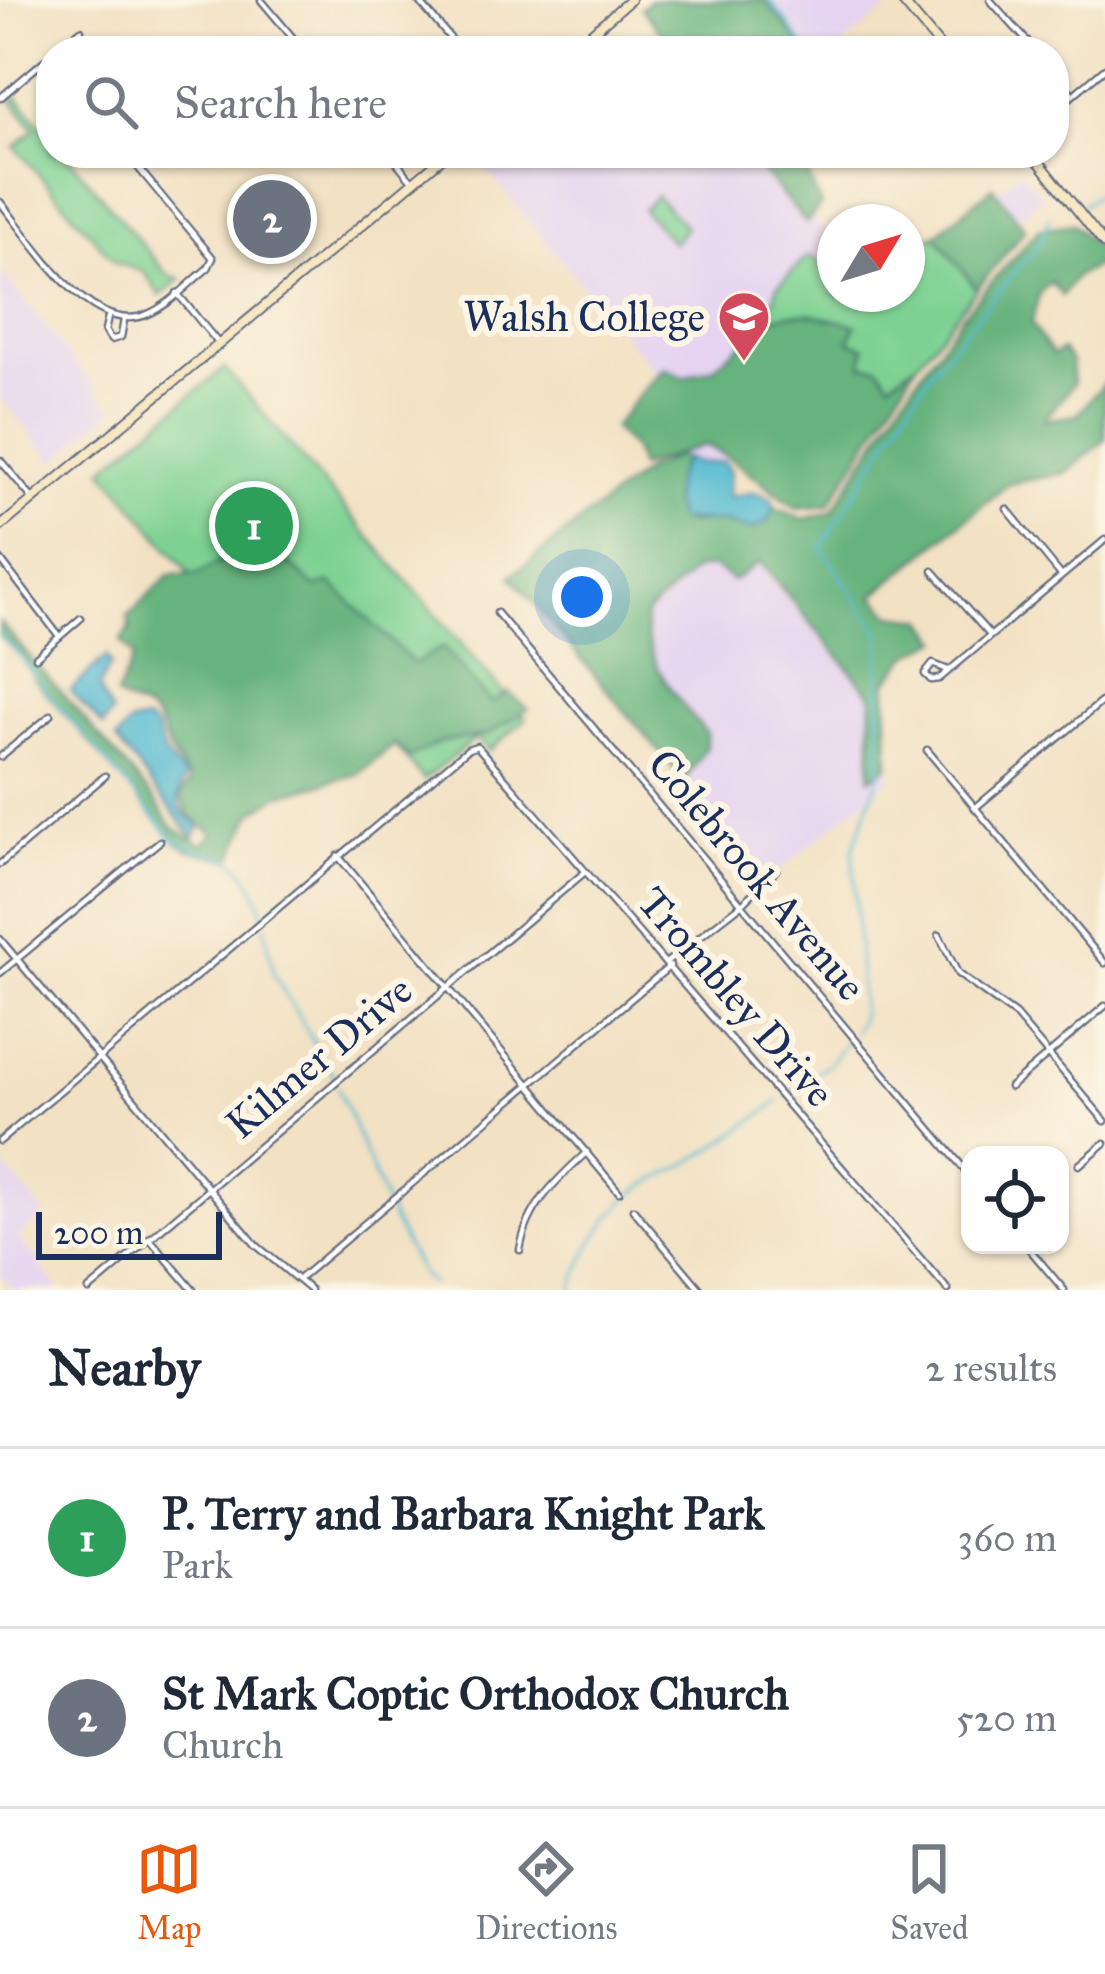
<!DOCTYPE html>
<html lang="en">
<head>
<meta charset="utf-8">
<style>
  :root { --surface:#fff; --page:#f2f2f3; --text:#1f2937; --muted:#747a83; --line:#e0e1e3; --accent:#ea580c }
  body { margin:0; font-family:"IM FELL Great Primer",serif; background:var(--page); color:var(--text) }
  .controls { position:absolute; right:36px; bottom:36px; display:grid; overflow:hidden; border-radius:24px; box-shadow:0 3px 9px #0004 }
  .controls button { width:108px; height:108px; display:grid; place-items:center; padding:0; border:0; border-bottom:3px solid var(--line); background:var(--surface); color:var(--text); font:60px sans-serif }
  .compass { position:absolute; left:817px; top:204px; width:108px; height:108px; border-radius:50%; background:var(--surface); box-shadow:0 3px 9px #0004; rotate:52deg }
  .scale { position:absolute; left:36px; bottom:30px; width:186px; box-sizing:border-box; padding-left:12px; border:6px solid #1b2f5e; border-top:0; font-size:33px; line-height:42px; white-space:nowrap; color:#1b2f5e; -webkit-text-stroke:9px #fcf5e5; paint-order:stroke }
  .you { position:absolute; left:582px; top:597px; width:42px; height:42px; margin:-30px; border:9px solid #fff; border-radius:50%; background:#1a73e8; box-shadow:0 0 0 18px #1a73e833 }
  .badge { display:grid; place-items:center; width:78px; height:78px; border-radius:50%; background:var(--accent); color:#fff; font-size:39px; font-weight:700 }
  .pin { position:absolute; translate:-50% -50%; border:6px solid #fff; box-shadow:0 3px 12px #0006 }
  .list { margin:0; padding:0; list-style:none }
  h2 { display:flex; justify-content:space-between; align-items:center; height:156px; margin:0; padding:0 48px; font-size:51px }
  h2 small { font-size:39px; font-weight:400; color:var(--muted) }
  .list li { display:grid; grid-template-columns:78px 1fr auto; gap:36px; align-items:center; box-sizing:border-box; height:180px; padding:0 48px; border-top:3px solid var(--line) }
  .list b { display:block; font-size:45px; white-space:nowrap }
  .list p { margin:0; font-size:39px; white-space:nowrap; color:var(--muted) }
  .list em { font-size:39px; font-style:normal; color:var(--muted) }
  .icon { flex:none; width:66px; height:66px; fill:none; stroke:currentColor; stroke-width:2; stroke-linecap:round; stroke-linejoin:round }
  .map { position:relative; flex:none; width:1105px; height:1290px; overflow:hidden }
  .search { position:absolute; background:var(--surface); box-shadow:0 3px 9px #0004; left:36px; right:36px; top:36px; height:132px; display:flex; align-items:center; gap:30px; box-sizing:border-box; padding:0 42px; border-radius:48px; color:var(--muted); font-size:45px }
  .sheet { height:516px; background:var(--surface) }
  nav { display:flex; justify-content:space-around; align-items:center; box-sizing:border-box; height:168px; border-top:3px solid var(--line); background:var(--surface); font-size:33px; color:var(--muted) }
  nav a { display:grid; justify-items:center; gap:6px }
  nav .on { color:var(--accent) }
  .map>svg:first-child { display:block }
</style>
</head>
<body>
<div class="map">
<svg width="1105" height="1290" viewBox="0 0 1105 1290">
  <rect width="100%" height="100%" fill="#fcf5e5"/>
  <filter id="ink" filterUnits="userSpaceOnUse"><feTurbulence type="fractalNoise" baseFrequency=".00833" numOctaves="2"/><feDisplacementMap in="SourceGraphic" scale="24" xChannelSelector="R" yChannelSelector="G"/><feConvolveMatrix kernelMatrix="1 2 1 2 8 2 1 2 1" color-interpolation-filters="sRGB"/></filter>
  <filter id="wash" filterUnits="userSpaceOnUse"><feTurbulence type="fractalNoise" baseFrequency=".004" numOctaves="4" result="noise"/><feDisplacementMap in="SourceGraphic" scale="48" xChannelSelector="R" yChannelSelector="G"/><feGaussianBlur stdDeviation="2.7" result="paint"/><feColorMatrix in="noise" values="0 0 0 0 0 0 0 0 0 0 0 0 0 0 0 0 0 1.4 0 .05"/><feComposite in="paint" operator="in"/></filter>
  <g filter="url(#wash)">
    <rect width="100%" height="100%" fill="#f2e1c3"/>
    <!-- built -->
    <g fill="#e5d3f1">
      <polygon points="651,0 879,0 887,9 836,51 676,51 641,8"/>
      <polygon points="472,153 760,153 835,243 835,294 907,294 907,265 1021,171 1043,197 692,486 879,707 881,761 893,776 768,880 520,584 704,431"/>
      <polygon points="0,271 113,410 54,461 0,397"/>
      <polygon points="0,1161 45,1214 18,1237 59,1290 13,1290 0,1274"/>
    </g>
    <!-- green -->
    <g fill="#7ed193" stroke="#4c8078" stroke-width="3">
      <polygon points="17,96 51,137 51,153 65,153 167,274 181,279 160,296 144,272 115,262 15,147 35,129 12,100"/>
      <polygon points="656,196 686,227 673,243 643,210"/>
      <polygon points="935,235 977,289 917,363 890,383 861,366 848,342 855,326 787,314 769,320 777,287 808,256 822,263 835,294 907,294 907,247"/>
      <polygon points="224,368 526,719 489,751 476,738 424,780 367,713 331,743 103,469"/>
    </g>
    <!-- forest -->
    <g fill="#66b37d" stroke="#40716e" stroke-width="3">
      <polygon points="651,0 765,0 806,51 676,51 641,8"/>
      <polygon points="746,153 798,153 821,205 806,223"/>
      <polygon points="993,187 1025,229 977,289 935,235"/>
      <path d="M1073,224L1102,252L1105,262L1076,276L1062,296L1051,282L1040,292L1031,324L1053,355L1062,350L1071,361L1073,384L1044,420L1077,415L1105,382V440L1066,473L1008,484L874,595L892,615L924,619L940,640L909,655L887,682L889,766L870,778L872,696L760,562L733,581L713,567L696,569L646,614C641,658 678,701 706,733V747L684,781L511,576L646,470L679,455L684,460C672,484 670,501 685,523C698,523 713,519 726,522C748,528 762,533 775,508L804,519L832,512L901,401L962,316L1039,229Z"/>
      <path d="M787,314H811L856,325L849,341L865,347L862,365L879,366L890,382L917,363L829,505L797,508C765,486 739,460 704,445L639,467L633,450L613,428C630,408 644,384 665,368L684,377L713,368L769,320Z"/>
      <path d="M255,540L269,544L315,587L331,583L414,664L443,647L491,703L508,692L528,709L487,735L441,742L409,758L395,744L359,774L277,796L252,814L231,860L189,850L176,842L37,682L22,658L0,637V623L154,799L172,827L202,845L214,834L189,815L180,795L190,782C185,771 180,766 173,757C164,745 165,726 151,714C141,706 127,705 116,696L134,657L121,641L130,629L128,616L170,575L198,574Z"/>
    </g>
    <!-- water -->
    <g fill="#53bad1" stroke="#377498" stroke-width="3">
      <path d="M687,459L697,463L723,462L730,471L728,497L755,492L771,498L775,508L767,522L750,530L726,522L679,520C668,503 673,472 687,459Z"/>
      <path d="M107,656L111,665C94,693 97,685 112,713L103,726L70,691Z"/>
      <path d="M146,721C164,730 156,740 165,755C171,765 180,768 185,779C171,802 179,812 200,827L193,837L116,740L130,724Z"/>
    </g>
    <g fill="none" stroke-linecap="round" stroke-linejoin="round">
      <!-- stream -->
      <g stroke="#53bad1" stroke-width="3">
        <polyline points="770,0 808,51"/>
        <polyline points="1083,204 1105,189"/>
        <path d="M0,637L22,658L41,685L172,838C188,850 199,851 218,855C244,860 259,892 263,915"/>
        <polyline points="265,926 274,975 335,1078"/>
        <polyline points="855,1031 862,1015 853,850 880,773 880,633 821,548 930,372 1041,241 1049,218"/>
        <polyline points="338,1088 392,1219 421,1274 432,1284"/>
        <polyline points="787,1096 832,1061 848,1038"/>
        <path d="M572,1290C584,1250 610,1208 645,1185C659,1177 674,1172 687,1164C718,1146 751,1123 779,1101"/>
      </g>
    </g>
  </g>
  <g filter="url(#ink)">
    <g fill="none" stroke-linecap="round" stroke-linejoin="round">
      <!-- minor casing -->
      <g stroke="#666d81" stroke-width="9">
        <g id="minor">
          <polyline points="261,0 304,51"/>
          <polyline points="418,0 461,51"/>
          <polyline points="990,0 1036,51"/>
          <polyline points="55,51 81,30"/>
          <polyline points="1054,72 1073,95"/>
          <polyline points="0,98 51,55"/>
          <polyline points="1054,111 1105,68"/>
          <polyline points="389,153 413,182"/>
          <path d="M0,202C32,240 90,339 148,314C170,305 189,283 208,268L213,258L126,153"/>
          <polyline points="177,293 219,344"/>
          <polyline points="108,317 105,331 111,340 121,337 124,320"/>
          <polyline points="0,460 33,499"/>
          <polyline points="1007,509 1060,574"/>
          <polyline points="0,559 59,636"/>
          <polyline points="933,571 989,634"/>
          <polyline points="497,613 970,1176"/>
          <polyline points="36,657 81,618"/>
          <polyline points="948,670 933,664 925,674 931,680 939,679 1105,540"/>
          <polyline points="927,750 1105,963"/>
          <polyline points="0,757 51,715"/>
          <polyline points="975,808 1105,699"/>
          <polyline points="338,856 619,1192"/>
          <polyline points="0,864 105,776"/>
          <polyline points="939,935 958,974 1015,1015 1105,1121"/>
          <polyline points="0,939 256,1245 310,1290"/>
          <polyline points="667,962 742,904 776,870"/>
          <polyline points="0,973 160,841"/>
          <polyline points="1010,1087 1105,1006"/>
          <polyline points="0,1141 468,749 477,746 948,1290"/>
          <polyline points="1079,1165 1105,1143"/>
          <polyline points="633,1209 701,1290"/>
          <polyline points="149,1238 193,1290"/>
          <polyline points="1026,1245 1064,1290"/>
          <path d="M520,1250C527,1207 556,1180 587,1152"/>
          <polyline points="300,1278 670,966"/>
          <polyline points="89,1290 585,872"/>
        </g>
      </g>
      <!-- secondary casing -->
      <g stroke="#666d81" stroke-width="12">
        <g id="secondary">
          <polyline points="901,0 944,51"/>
          <polyline points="570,51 630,0"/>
          <polyline points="1032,153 1105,245"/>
          <polyline points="0,527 448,153"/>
        </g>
      </g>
      <!-- minor -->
      <use href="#minor" stroke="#fff" stroke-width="4.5"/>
      <!-- secondary -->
      <use href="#secondary" stroke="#f7e8c3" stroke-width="8"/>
    </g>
  </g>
  <!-- icons -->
  <defs>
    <g id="university-pin" transform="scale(2.7)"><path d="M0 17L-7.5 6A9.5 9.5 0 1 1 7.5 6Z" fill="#d1495b" stroke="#fcf5e5"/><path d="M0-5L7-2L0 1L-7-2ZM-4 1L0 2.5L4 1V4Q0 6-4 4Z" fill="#fff"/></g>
  </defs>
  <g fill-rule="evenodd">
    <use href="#university-pin" x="744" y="317"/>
  </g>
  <g text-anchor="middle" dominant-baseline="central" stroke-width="12" stroke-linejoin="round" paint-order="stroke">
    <!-- poi labels -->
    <g font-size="42" fill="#1b2f5e" stroke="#fcf5e5" text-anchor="end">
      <text x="705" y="317">Walsh College</text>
    </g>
    <!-- street labels -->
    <g font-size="42" fill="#1b2f5e" stroke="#fcf5e5">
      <text transform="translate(757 875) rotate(50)">Colebrook Avenue</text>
      <text transform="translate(736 997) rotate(49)">Trombley Drive</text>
      <text transform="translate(319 1057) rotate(-40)">Kilmer Drive</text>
    </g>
  </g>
</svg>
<div class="controls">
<button><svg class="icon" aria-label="locate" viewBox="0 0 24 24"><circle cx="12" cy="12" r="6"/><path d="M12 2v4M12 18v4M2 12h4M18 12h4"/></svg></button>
</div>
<svg class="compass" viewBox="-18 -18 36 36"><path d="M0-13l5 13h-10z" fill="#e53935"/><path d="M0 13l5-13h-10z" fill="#747a83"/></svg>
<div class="scale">200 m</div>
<div class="you"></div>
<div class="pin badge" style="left:254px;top:526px;background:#2e9e5b">1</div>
<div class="pin badge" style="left:272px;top:219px;background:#6b7280">2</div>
<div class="search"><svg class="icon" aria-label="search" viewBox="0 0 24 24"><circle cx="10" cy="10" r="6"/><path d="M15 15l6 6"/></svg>Search here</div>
</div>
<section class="sheet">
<h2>Nearby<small>2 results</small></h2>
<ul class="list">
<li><span class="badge" style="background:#2e9e5b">1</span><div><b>P. Terry and Barbara Knight Park</b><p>Park</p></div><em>360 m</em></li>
<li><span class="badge" style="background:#6b7280">2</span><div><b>St Mark Coptic Orthodox Church</b><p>Church</p></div><em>520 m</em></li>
</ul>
</section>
<nav>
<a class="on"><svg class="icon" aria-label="map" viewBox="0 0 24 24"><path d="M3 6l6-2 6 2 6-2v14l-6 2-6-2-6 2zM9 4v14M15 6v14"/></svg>Map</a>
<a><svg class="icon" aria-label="directions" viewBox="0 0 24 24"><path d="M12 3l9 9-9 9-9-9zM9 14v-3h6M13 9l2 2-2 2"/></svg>Directions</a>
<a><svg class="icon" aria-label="saved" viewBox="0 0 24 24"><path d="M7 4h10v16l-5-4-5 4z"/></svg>Saved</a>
</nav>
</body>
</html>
